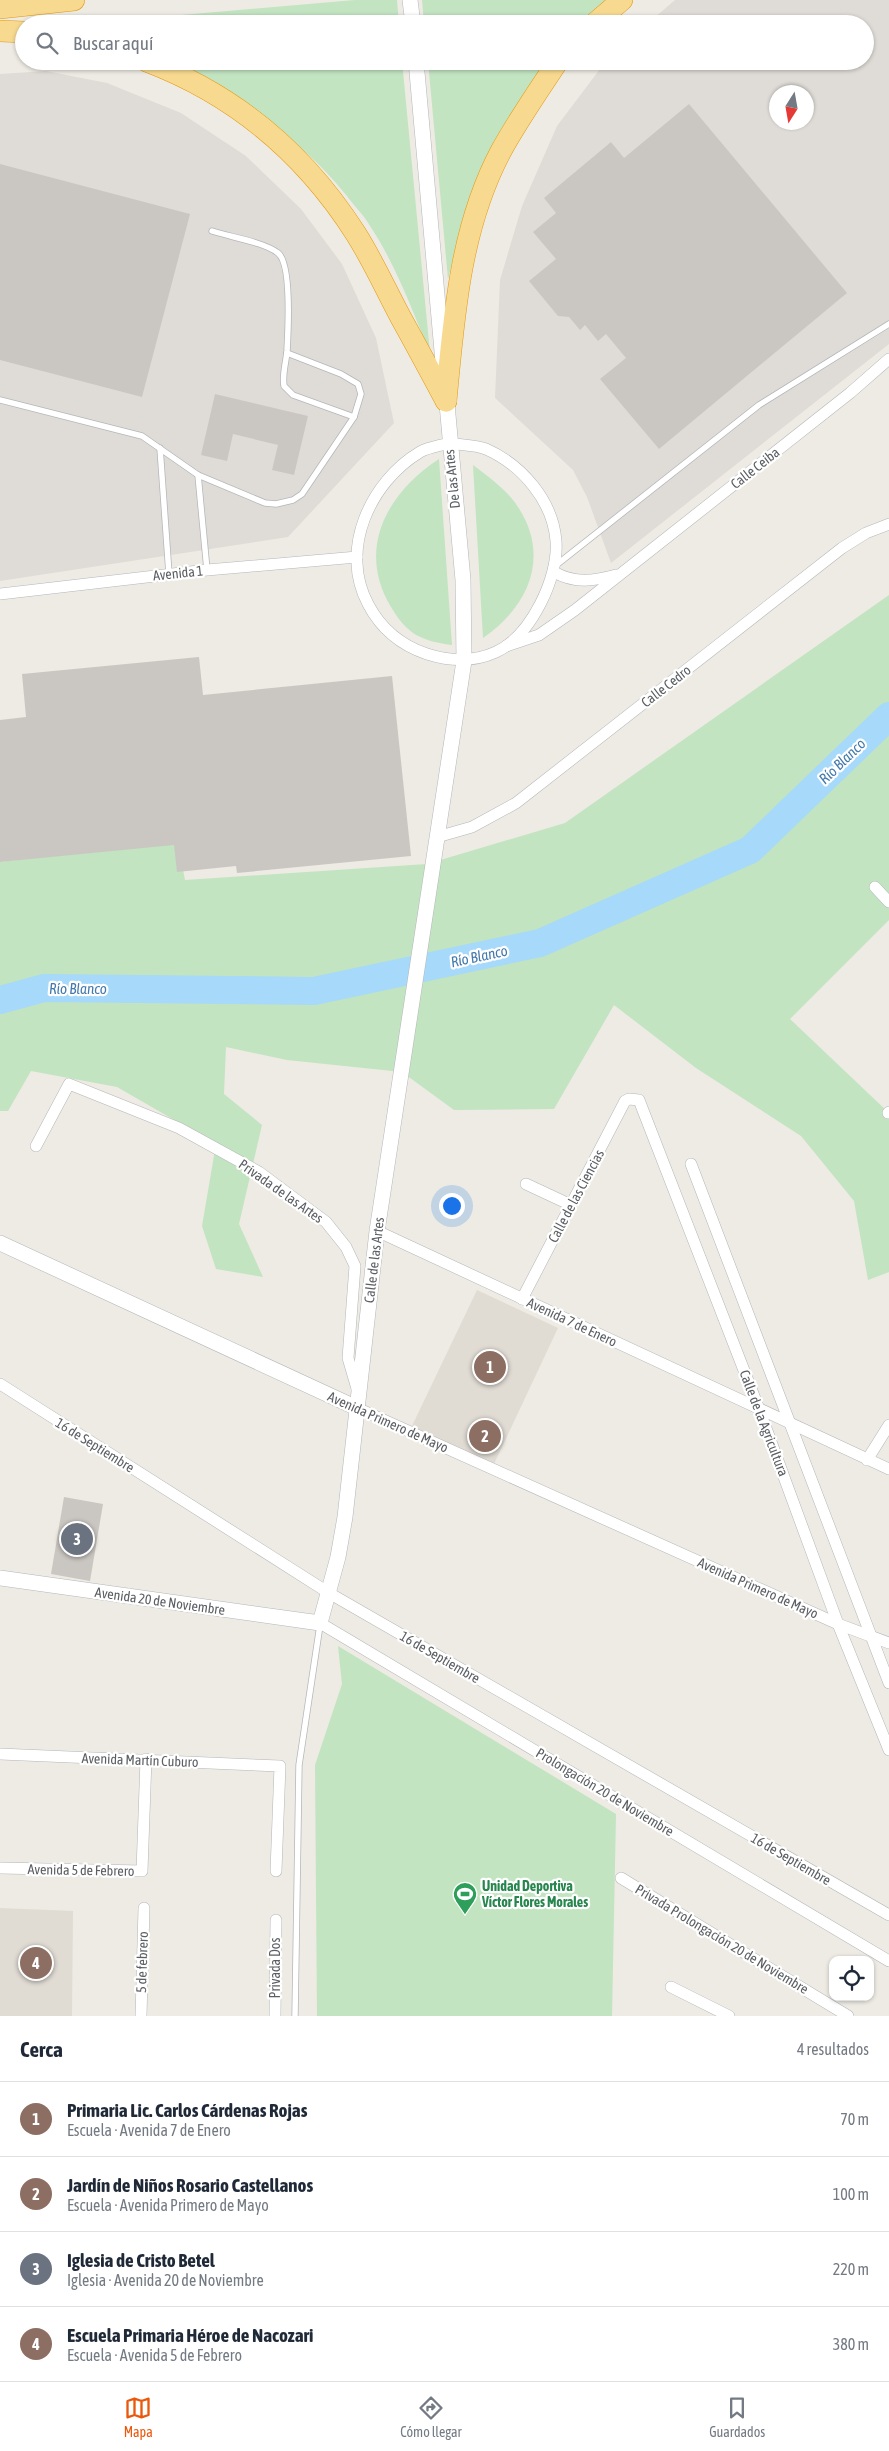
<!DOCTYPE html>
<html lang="es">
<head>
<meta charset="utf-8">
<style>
  :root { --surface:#fff; --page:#f2f2f3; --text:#1f2937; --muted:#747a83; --line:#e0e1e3; --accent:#ea580c }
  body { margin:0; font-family:"Asap Condensed",sans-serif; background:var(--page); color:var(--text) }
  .controls { position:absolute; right:15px; bottom:15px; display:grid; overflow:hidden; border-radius:10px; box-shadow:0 1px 4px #0004 }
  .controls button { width:45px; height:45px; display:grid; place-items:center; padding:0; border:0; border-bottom:1px solid var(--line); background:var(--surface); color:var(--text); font:25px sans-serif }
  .compass { position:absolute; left:769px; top:85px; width:45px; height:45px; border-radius:50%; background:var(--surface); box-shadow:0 1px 4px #0004; rotate:191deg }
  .you { position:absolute; left:451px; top:1205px; width:18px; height:18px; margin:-12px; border:4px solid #fff; border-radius:50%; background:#1a73e8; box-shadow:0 0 0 8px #1a73e833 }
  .badge { display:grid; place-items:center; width:32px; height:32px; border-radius:50%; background:var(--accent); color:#fff; font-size:16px; font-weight:700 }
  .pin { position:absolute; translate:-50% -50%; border:2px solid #fff; box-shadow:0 1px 5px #0006 }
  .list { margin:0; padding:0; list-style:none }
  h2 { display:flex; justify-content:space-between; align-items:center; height:65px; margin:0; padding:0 20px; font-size:21px }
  h2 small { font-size:16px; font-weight:400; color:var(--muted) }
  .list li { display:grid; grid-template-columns:32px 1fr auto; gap:15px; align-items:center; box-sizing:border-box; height:75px; padding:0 20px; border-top:1px solid var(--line) }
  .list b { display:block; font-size:19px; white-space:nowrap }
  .list p { margin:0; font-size:16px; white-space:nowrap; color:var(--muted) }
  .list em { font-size:16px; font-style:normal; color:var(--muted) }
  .icon { flex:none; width:28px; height:28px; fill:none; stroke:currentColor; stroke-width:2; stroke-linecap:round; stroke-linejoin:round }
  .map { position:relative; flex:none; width:889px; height:2016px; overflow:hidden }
  .search { position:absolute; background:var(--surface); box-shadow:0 1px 4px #0004; left:15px; right:15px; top:15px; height:55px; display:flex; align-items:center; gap:12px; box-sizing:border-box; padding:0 18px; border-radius:28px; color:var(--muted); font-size:19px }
  .sheet { height:365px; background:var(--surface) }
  nav { display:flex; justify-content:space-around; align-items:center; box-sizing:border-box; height:70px; border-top:1px solid var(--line); background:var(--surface); font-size:14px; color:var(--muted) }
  nav a { display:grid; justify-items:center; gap:2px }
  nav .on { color:var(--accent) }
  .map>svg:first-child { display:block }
</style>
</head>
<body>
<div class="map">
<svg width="889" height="2016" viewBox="0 0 889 2016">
  <rect width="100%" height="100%" fill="#edebe3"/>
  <!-- industrial -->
  <g fill="#dfdcd7" fill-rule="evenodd">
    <path d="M675,0H889V344L611,563L587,497L573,470L495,398L500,280L522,206L557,126L606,61H865V24H647ZM776,92H806V122H776Z"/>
    <polygon points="46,71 107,83 181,113 246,156 301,209 342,264 376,338 394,423 288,537 0,581 0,74"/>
  </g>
  <!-- education -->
  <g fill="#e0dcd4">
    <polygon points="477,1290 558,1328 494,1464 411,1428"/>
    <polygon points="0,1908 73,1911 72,2016 0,2016"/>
  </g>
  <!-- green -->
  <g fill="#c2e4c1">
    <polygon points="355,0 397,0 399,24 78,24"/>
    <polygon points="422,0 607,0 582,24 424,24"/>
    <path d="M166,61H402L430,353C412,310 396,265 370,226C364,215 354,206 347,196C296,134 238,96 166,61Z"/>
    <polygon points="428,61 550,61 468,203 448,279"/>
    <path d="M439,459L452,645C421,641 407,634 391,607C356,549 387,493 439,459Z"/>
    <path d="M473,465C490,478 506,489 518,507C551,557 528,607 483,638Z"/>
    <polygon points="889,595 889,920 790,1019 889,1113 889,1272 868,1280 854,1201 801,1136 696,1068 614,1005 554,1109 454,1110 402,1072 287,1060 226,1047 224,1094 262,1125 239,1224 263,1277 216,1269 202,1226 216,1144 117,1087 31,1071 8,1111 0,1111 0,862 177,839 185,880 427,864 565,823"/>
    <polygon points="338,1646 616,1814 612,2016 317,2016 315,1765 342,1684"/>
  </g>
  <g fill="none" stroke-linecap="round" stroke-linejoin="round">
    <!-- river -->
    <polyline stroke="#a6d9fa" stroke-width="28" points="0,1000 44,988 314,991 540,943 750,850 889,716"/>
  </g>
  <!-- building -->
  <g fill="#cac7c2">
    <polygon points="689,104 847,293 659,449 600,379 626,358 606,334 598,341 585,325 580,330 569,317 558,316 529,281 556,259 533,232 556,213 544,198 611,142 624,158"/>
    <polygon points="0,164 190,214 142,397 0,360"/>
    <polygon points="215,394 308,416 294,475 272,470 278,445 233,434 227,461 201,455"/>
    <polygon points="199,657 203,695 392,676 411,856 237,873 236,866 177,872 174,845 0,862 0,720 26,717 22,674"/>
    <polygon points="64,1497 103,1504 90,1581 51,1574"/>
  </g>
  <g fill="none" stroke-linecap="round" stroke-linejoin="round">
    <!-- service casing -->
    <g stroke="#b4b6ba" stroke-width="7">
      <g id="service">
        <polyline points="287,353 341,374 358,384 361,394 354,417"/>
        <path d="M0,400L142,436L198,475L265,503L276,504L293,500L302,494L354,417L293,395L284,386C282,374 286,363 287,351C288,333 292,264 278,253C264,242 230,237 212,231"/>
        <polyline points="160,448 169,574"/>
        <polyline points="198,475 207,570"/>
        <polyline points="555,566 759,405 889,324"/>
        <polyline points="295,2016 299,1765 320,1625"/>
      </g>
    </g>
    <!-- minor casing -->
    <g stroke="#b4b6ba" stroke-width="12">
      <g id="minor">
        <path d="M449,443C460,445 475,445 486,449C522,465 553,501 556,541C559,577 531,636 496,652C474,662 449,661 427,654C400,645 381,629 368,604C339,550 370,482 420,452C429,447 440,446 449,443Z"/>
        <path d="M554,572C575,584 594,581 616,575"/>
        <polyline points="0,594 207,570 357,557"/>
        <polyline points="506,646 539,635 575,610 850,393 889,359"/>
        <polyline points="437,837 472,827 516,803 842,548 866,533 889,524"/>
        <polyline points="875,887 889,902"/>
        <polyline points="888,1113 889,1112"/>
        <polyline points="36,1146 69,1084 179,1128 259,1172 326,1222 346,1247 355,1266 348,1358 358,1392"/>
        <polyline points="691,1164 889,1683"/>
        <polyline points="526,1184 571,1205"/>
        <polyline points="377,1231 889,1469"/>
        <polyline points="522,1299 625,1101 629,1099 639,1100 759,1409 838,1624 889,1750"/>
        <polyline points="0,1384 329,1593 889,1915"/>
        <polyline points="357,1408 838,1624 889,1643"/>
        <polyline points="867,1460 889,1425"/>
        <polyline points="320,1623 889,1961"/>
        <polyline points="0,1754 280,1766 276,1871"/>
        <polyline points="0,1868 142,1871 146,1759"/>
        <polyline points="621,1878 848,2016"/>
        <polyline points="671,1987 729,2016"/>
        <polyline points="141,2016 144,1908"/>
        <polyline points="275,2016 276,1920"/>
      </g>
    </g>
    <!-- tertiary casing -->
    <g stroke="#b4b6ba" stroke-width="16">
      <g id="tertiary">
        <polyline points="410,0 413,24"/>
        <polyline points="416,61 443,362"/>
        <polyline points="0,1243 357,1408"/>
        <polyline points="0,1578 320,1623 338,1557 345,1517 377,1231 464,661 463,580 446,393"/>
      </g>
    </g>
    <!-- motorway casing -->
    <g stroke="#e4980c" stroke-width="22">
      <g id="motorway">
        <polyline points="0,8 74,0"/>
        <polyline points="594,24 622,0"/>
        <polyline points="0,31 24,32"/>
        <path d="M146,61C236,95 305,154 356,234C373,261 386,290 401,318C416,345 431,373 446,401"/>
        <path d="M446,401C454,316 460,228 501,151C518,120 539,90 558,61"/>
      </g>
    </g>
    <!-- service -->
    <use href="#service" stroke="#fff" stroke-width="5.5"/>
    <!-- minor -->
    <use href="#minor" stroke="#fff" stroke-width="11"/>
    <!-- tertiary -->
    <use href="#tertiary" stroke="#fff" stroke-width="15"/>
    <!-- motorway -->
    <use href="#motorway" stroke="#f7d990" stroke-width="21"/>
  </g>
  <!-- icons -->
  <defs>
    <g id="stadium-pin" transform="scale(1.25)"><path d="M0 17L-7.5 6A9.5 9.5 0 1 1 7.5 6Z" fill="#2e9e5b" stroke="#fff"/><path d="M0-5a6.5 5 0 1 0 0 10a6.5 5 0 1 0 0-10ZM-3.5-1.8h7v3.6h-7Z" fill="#fff"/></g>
  </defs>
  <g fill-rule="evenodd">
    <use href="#stadium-pin" x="465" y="1894"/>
  </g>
  <g text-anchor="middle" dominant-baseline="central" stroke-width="4.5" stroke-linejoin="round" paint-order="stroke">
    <!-- street labels -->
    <g font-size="14" fill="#5b5f63" stroke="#fff">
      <text transform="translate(755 468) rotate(-38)">Calle Ceiba</text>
      <text transform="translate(452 479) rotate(-96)">De las Artes</text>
      <text transform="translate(178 573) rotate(-6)">Avenida 1</text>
      <text transform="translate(666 686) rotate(-38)">Calle Cedro</text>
      <text transform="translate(281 1191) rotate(35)">Privada de las Artes</text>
      <text transform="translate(576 1196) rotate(-62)">Calle de las Ciencias</text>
      <text transform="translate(374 1260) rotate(-83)">Calle de las Artes</text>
      <text transform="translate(572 1322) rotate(25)">Avenida 7 de Enero</text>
      <text transform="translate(388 1422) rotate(24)">Avenida Primero de Mayo</text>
      <text transform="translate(764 1423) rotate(69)">Calle de la Agricultura</text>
      <text transform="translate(95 1445) rotate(32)">16 de Septiembre</text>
      <text transform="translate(758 1588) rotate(24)">Avenida Primero de Mayo</text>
      <text transform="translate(160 1601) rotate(8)">Avenida 20 de Noviembre</text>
      <text transform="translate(440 1657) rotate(30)">16 de Septiembre</text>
      <text transform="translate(140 1760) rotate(2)">Avenida Martín Cuburo</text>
      <text transform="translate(605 1792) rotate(31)">Prolongación 20 de Noviembre</text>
      <text transform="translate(791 1859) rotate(30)">16 de Septiembre</text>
      <text transform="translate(81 1870) rotate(1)">Avenida 5 de Febrero</text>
      <text transform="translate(722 1939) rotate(31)">Privada Prolongación 20 de Noviembre</text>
      <text transform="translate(142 1962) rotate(-88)">5 de febrero</text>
      <text transform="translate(275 1968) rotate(-90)">Privada Dos</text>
    </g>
    <!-- leisure labels -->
    <g font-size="14" font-weight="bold" fill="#27864d" stroke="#fff" text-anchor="start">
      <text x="482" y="1886">Unidad Deportiva<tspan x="482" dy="16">Víctor Flores Morales</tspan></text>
    </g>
    <!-- water labels -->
    <g font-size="15" font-style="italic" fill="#447aac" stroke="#fff">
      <text transform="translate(842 761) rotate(-44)">Río Blanco</text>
      <text transform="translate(479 956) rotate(-12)">Río Blanco</text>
      <text x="78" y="988">Río Blanco</text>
    </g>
  </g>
</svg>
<div class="controls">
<button><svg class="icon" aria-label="locate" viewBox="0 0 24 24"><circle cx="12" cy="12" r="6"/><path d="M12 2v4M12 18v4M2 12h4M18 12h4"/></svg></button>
</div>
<svg class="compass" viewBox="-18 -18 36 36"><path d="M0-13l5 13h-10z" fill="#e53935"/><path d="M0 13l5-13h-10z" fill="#747a83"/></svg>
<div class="you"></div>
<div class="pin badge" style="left:490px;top:1367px;background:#8d6e63">1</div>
<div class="pin badge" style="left:485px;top:1436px;background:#8d6e63">2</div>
<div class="pin badge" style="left:77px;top:1539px;background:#6b7280">3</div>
<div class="pin badge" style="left:36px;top:1963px;background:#8d6e63">4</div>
<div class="search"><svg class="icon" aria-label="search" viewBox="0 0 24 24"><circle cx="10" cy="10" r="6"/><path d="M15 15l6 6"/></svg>Buscar aquí</div>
</div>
<section class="sheet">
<h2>Cerca<small>4 resultados</small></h2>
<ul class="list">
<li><span class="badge" style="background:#8d6e63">1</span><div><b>Primaria Lic. Carlos Cárdenas Rojas</b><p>Escuela · Avenida 7 de Enero</p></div><em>70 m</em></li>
<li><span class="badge" style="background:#8d6e63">2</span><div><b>Jardín de Niños Rosario Castellanos</b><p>Escuela · Avenida Primero de Mayo</p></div><em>100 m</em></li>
<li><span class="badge" style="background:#6b7280">3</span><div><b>Iglesia de Cristo Betel</b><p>Iglesia · Avenida 20 de Noviembre</p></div><em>220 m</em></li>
<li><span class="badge" style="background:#8d6e63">4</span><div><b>Escuela Primaria Héroe de Nacozari</b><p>Escuela · Avenida 5 de Febrero</p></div><em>380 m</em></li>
</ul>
</section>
<nav>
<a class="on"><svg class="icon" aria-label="map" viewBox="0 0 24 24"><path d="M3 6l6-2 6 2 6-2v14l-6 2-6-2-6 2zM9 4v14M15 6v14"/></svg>Mapa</a>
<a><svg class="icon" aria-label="directions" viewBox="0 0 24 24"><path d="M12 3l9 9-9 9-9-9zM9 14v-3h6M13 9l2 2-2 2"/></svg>Cómo llegar</a>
<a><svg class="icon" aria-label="saved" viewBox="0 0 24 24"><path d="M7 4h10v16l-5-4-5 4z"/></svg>Guardados</a>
</nav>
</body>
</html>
